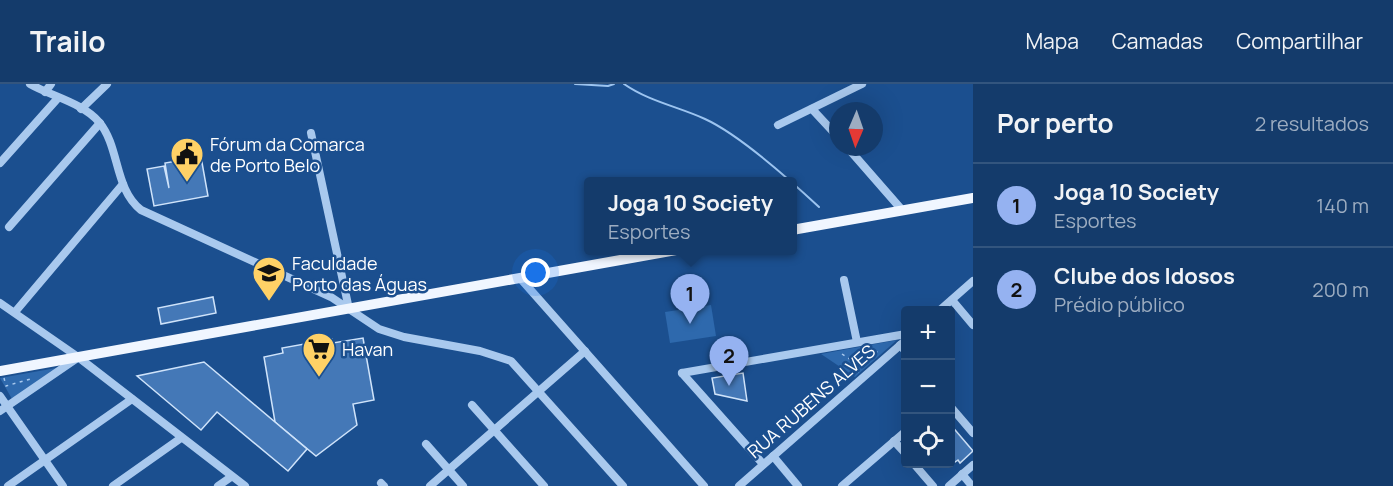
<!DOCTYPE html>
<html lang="pt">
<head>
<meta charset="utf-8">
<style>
  :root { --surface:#143b6b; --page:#1d4271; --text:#f1f3f6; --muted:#9dadc1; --line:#33557e; --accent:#95b2f1 }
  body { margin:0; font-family:Manrope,sans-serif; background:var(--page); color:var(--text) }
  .controls { position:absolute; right:18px; bottom:18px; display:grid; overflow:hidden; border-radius:6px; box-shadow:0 6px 24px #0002 }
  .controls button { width:54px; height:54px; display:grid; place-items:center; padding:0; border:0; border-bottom:2px solid var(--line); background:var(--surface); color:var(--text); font:30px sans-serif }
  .compass { position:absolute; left:829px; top:18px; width:54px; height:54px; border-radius:50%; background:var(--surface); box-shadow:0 6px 24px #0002; rotate:182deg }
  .you { position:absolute; left:536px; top:189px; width:21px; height:21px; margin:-15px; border:4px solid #fff; border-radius:50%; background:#1a73e8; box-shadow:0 0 0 9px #1a73e833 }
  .badge { display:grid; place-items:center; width:39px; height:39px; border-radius:50%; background:var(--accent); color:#111; font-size:20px; font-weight:700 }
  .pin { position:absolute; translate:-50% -50px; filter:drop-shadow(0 2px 3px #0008) }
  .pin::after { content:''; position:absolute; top:32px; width:21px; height:18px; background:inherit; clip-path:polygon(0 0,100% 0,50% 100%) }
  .popup { position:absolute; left:584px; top:93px; width:213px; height:78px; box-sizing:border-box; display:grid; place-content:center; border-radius:6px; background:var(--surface); filter:drop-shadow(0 2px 4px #0005); font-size:20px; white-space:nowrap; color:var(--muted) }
  .popup b { font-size:22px; color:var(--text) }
  .popup::after { content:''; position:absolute; left:50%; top:100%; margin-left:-12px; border:12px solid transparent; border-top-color:var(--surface) }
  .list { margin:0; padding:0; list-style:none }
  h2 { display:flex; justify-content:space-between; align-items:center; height:78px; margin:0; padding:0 24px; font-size:26px }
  h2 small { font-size:20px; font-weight:400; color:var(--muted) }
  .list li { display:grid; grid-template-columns:39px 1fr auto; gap:18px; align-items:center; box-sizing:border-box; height:84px; padding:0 24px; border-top:2px solid var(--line) }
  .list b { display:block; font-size:22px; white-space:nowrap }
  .list p { margin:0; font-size:20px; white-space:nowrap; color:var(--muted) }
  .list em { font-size:20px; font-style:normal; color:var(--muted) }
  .icon { flex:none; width:33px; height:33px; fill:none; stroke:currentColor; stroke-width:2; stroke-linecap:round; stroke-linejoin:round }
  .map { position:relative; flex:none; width:973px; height:402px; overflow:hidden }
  header { display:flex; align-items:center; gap:36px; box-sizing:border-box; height:84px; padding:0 30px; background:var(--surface); border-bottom:2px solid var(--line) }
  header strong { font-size:28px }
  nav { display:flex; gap:33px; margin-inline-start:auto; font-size:21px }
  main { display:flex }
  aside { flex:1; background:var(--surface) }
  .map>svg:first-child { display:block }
</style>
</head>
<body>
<header>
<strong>Trailo</strong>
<nav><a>Mapa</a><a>Camadas</a><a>Compartilhar</a></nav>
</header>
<main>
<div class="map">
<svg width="973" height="402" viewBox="0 0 973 402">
  <rect width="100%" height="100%" fill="#1b4f8f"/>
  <!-- green -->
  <g fill="#2e69ad">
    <polygon points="711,221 716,252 670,259 665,228"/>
    <polygon points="897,256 855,293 821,270"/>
    <polygon points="56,284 12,315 0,294"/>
  </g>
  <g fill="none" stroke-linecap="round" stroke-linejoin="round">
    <!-- stream -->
    <g stroke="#9cc4f0" stroke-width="2">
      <polyline points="575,0 608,2 614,0"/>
      <path d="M624,0C648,17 679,23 705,35C740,51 791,97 819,123"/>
    </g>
  </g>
  <!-- building -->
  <g fill="#4478b7" stroke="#cfe3fa" stroke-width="1.5">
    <polygon points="201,73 208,112 154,122 147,85 164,82 169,104 165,79 182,76 187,93 184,76"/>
    <polygon points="213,213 216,229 161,240 158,224"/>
    <polygon points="363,254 374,316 353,320 357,341 316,372 275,338 264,273 283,269 282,264 332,255 333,259"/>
    <polygon points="204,278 307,365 288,387 217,328 201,346 137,292"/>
    <polygon points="743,289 747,317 715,310 712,294"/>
    <polygon points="950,340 973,367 960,379 958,376 955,378 950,373"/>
  </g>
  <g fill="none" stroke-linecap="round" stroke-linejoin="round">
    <!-- path -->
    <g stroke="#a9c9ee" stroke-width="1.5" stroke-dasharray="3 4.5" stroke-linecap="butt">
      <polyline points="859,265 863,275 867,277"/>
      <polyline points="842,270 851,276 858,289"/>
      <polyline points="855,280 877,268 880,269"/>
      <polyline points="4,294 6,302 34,294"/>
    </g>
    <!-- minor -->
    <g stroke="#a9c9ee" stroke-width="8">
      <path d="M30,0C51,12 83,19 99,38C120,63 114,105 141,126L331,213L379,245L404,253L480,267L511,277L623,402"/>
      <polyline points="45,8 51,0"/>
      <polyline points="81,25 107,0"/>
      <polyline points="812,25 838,53"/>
      <polyline points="778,41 862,0"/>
      <polyline points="311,49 349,225"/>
      <polyline points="847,63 902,126"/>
      <polyline points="0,79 58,14"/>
      <polyline points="9,143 100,39"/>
      <polyline points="520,194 704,402"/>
      <polyline points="844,196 857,258"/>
      <polyline points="952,216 973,241"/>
      <polyline points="0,219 78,273 245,402"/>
      <polyline points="940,226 973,197"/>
      <polyline points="15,228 123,100"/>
      <polyline points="900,261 906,268"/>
      <polyline points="682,289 906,250"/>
      <polyline points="682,289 763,380"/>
      <polyline points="0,312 63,402"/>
      <polyline points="472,321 544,402"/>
      <polyline points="950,322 973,349"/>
      <polyline points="0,327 76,275"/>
      <polyline points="894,357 906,370"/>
      <polyline points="426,360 463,402"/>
      <polyline points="773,372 798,402"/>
      <polyline points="914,380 933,402"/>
      <polyline points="962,390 972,402"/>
      <polyline points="381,399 384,402"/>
      <polyline points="8,402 132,315"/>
      <polyline points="113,402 181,354"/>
      <polyline points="218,402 231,393"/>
      <polyline points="430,402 585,267"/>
      <polyline points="739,402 906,256"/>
      <polyline points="842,402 906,347"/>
      <polyline points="949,402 973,381"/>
    </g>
    <!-- major -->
    <g stroke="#f0f6ff" stroke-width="10">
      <polyline points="792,146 973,114"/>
      <polyline points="0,287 676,166"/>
    </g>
  </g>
  <!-- icons -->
  <defs>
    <g id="civic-pin" transform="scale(1.725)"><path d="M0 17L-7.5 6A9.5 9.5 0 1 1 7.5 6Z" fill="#ffd166" stroke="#1b4f8f"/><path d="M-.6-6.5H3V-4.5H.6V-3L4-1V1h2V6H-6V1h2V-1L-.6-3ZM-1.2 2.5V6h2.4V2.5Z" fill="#111"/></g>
    <g id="university-pin" transform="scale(1.725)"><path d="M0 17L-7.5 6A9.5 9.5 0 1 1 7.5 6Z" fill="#ffd166" stroke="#1b4f8f"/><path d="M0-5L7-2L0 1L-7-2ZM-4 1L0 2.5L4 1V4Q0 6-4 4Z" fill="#111"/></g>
    <g id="supermarket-pin" transform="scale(1.725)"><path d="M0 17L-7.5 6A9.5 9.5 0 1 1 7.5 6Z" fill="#ffd166" stroke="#1b4f8f"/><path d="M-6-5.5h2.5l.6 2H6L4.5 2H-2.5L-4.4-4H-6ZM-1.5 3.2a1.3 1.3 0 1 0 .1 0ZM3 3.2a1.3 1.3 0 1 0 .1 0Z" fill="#111"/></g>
  </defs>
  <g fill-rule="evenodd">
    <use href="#civic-pin" x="187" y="70"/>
    <use href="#university-pin" x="269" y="189"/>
    <use href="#supermarket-pin" x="319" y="265"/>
  </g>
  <g text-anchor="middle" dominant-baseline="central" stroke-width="5" stroke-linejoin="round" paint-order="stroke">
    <!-- poi labels -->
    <g font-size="18" fill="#fff" stroke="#1b4f8f" text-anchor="start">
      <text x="210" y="60">Fórum da Comarca<tspan x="210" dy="21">de Porto Belo</tspan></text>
      <text x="292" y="179">Faculdade<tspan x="292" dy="21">Porto das Águas</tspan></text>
      <text x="342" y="265">Havan</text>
    </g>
    <!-- street labels -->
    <g font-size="18" fill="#fff" stroke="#1b4f8f">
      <text transform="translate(811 317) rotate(-41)">RUA RUBENS ALVES</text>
    </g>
  </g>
</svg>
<div class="controls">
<button>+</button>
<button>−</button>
<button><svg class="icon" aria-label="locate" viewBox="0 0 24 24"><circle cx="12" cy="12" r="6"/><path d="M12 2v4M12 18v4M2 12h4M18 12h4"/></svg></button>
</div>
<svg class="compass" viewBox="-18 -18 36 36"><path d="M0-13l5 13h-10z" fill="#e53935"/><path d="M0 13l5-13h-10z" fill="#9dadc1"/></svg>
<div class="you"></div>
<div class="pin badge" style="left:690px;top:240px">1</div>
<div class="popup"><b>Joga 10 Society</b>Esportes</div>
<div class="pin badge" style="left:729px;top:302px">2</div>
</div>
<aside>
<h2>Por perto<small>2 resultados</small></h2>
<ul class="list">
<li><span class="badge">1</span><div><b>Joga 10 Society</b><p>Esportes</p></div><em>140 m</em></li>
<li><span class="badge">2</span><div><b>Clube dos Idosos</b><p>Prédio público</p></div><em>200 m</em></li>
</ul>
</aside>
</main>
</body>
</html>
